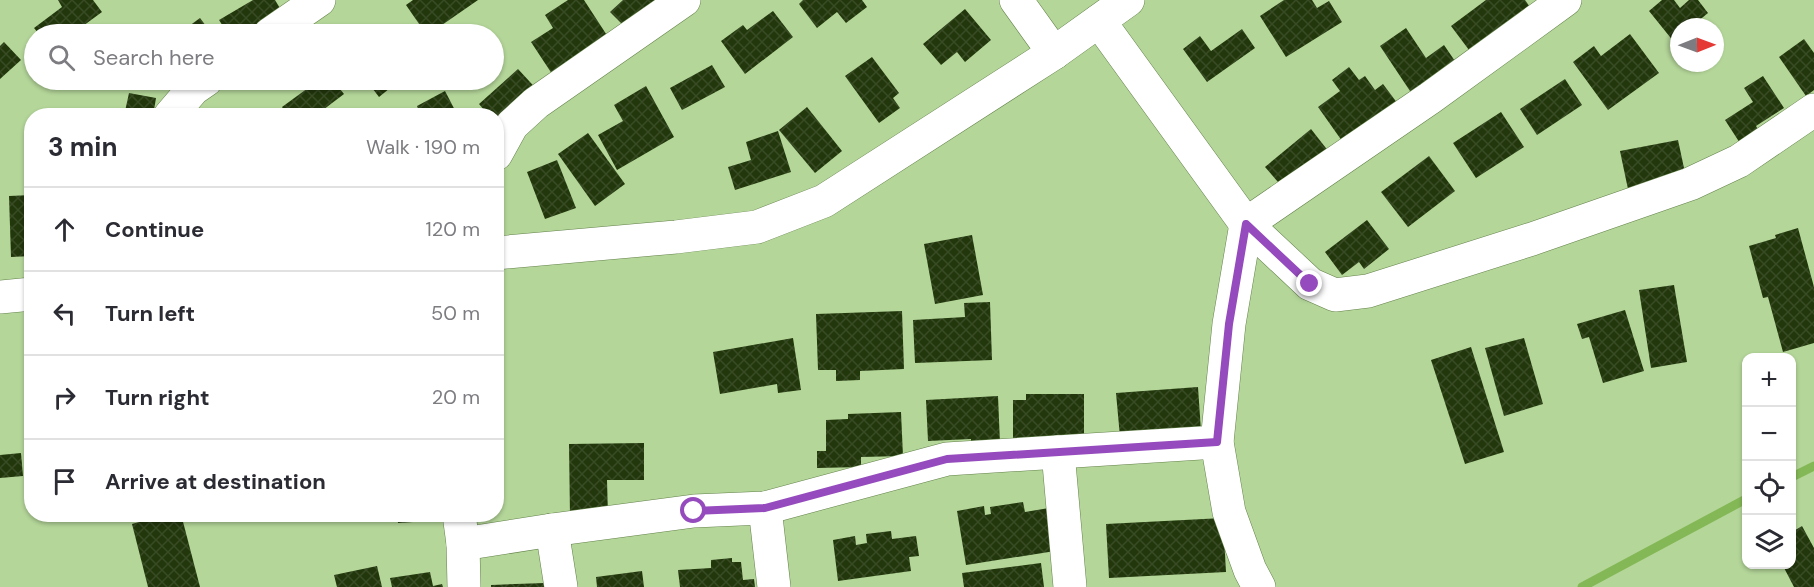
<!DOCTYPE html>
<html lang="en">
<head>
<meta charset="utf-8">
<style>
  :root { --surface:#fff; --page:#f2f2f3; --text:#2b2b33; --muted:#7c7c81; --line:#e1e1e2 }
  body { margin:0; font-family:"DM Sans",sans-serif; background:var(--page); color:var(--text) }
  .controls { position:absolute; right:18px; bottom:18px; display:grid; overflow:hidden; border-radius:12px; box-shadow:0 2px 4px #0004 }
  .controls button { width:54px; height:54px; display:grid; place-items:center; padding:0; border:0; border-bottom:2px solid var(--line); background:var(--surface); color:var(--text); font:30px sans-serif }
  .compass { position:absolute; left:1670px; top:18px; width:54px; height:54px; border-radius:50%; background:var(--surface); box-shadow:0 2px 4px #0004; rotate:89deg }
  .stop { position:absolute; width:18px; height:18px; margin:-14px; border:4px solid #954bbd; border-radius:50%; background:#fff }
  .stop.end { background:#954bbd; border-color:#fff; box-shadow:0 2px 6px #0008 }
  .list { margin:0; padding:0; list-style:none }
  h2 { display:flex; justify-content:space-between; align-items:center; height:78px; margin:0; padding:0 24px; font-size:26px }
  h2 small { font-size:20px; font-weight:400; color:var(--muted) }
  .list li { display:grid; grid-template-columns:39px 1fr auto; gap:18px; align-items:center; box-sizing:border-box; height:84px; padding:0 24px; border-top:2px solid var(--line) }
  .list b { display:block; font-size:22px; white-space:nowrap }
  .list em { font-size:20px; font-style:normal; color:var(--muted) }
  .icon { flex:none; width:33px; height:33px; fill:none; stroke:currentColor; stroke-width:2; stroke-linecap:round; stroke-linejoin:round }
  .map { position:relative; flex:none; width:1814px; height:587px; overflow:hidden }
  .search { position:absolute; background:var(--surface); box-shadow:0 2px 4px #0004; left:24px; top:24px; width:480px; height:66px; display:flex; align-items:center; gap:15px; box-sizing:border-box; padding:0 21px; border-radius:33px; color:var(--muted); font-size:22px }
  .panel { position:absolute; background:var(--surface); box-shadow:0 2px 4px #0004; left:24px; top:108px; width:480px; height:414px; border-radius:24px }
  .map>svg:first-child { display:block }
</style>
</head>
<body>
<div class="map">
<svg width="1814" height="587" viewBox="0 0 1814 587">
  <defs>
    <pattern id="building-cross-hatch" width="8" height="8" patternUnits="userSpaceOnUse" patternTransform="scale(1.5)"><rect width="8" height="8" fill="#22370c"/><path d="M0 0l8 8M0 8l8-8" fill="none" stroke="#384b25"/></pattern>
  </defs>
  <rect width="100%" height="100%" fill="#b4d699"/>
  <g fill="none" stroke-linecap="round" stroke-linejoin="round">
    <!-- stream -->
    <g stroke="#84b856" stroke-width="9">
      <polyline points="1792,477 1814,466"/>
      <polyline points="1582,587 1746,499"/>
    </g>
  </g>
  <!-- building -->
  <g fill="url(#building-cross-hatch)">
    <polygon points="58,0 93,0 102,12 72,34 39,34 34,28 62,7"/>
    <polygon points="253,0 275,0 284,15 251,34 228,34 219,20"/>
    <polygon points="413,0 478,0 429,34 426,34 406,5"/>
    <polygon points="568,0 584,0 612,43 556,80 531,42 553,28 545,15"/>
    <polygon points="623,0 665,0 631,33 610,12"/>
    <polygon points="803,0 862,0 867,7 846,23 837,12 817,28 799,4"/>
    <polygon points="1284,0 1312,0 1317,8 1329,1 1342,22 1286,57 1260,16"/>
    <polygon points="1486,0 1525,0 1537,17 1478,62 1451,26"/>
    <polygon points="1662,0 1674,0 1680,8 1689,0 1698,0 1708,13 1691,27 1679,27 1679,38 1674,42 1649,11"/>
    <polygon points="965,9 991,40 965,62 957,52 941,65 923,44"/>
    <polygon points="773,11 793,37 745,74 721,41 743,25 747,30"/>
    <polygon points="200,18 212,34 178,34"/>
    <polygon points="1406,28 1426,58 1444,45 1457,64 1412,94 1380,46"/>
    <polygon points="1242,29 1255,48 1207,82 1183,49 1200,36 1211,51"/>
    <polygon points="1630,34 1659,73 1608,110 1573,62 1594,46 1601,56"/>
    <polygon points="1804,39 1814,53 1814,90 1806,96 1779,57"/>
    <polygon points="4,42 21,60 0,79 0,46"/>
    <polygon points="872,57 899,93 893,98 900,108 879,123 845,76"/>
    <polygon points="712,65 725,87 682,110 670,88"/>
    <polygon points="1349,67 1359,80 1365,76 1375,90 1383,84 1401,108 1347,148 1318,107 1340,91 1332,80"/>
    <polygon points="518,69 542,95 496,124 496,116 489,116 479,104"/>
    <polygon points="1763,76 1784,108 1756,126 1766,142 1747,154 1725,120 1753,102 1744,88"/>
    <polygon points="1565,79 1582,105 1537,135 1520,109"/>
    <polygon points="319,80 333,80 344,94 315,116 288,116 282,107"/>
    <polygon points="366,80 400,80 379,97"/>
    <polygon points="646,86 674,137 617,170 598,135 623,121 614,105"/>
    <polygon points="445,91 458,116 421,116 417,106"/>
    <polygon points="129,93 156,98 153,116 124,116"/>
    <polygon points="807,107 842,151 815,173 779,130"/>
    <polygon points="1501,112 1524,147 1476,178 1453,143"/>
    <polygon points="1311,129 1329,152 1284,189 1265,167"/>
    <polygon points="778,131 791,172 735,190 728,167 751,160 746,142"/>
    <polygon points="588,133 625,184 595,206 558,154"/>
    <polygon points="1678,140 1687,182 1629,194 1620,151"/>
    <polygon points="1429,156 1455,191 1408,227 1381,192"/>
    <polygon points="557,160 576,208 545,219 527,172"/>
    <polygon points="32,195 32,256 11,257 9,196"/>
    <polygon points="1367,220 1389,249 1364,269 1359,262 1342,275 1325,252"/>
    <polygon points="1798,228 1814,287 1814,343 1783,352 1768,297 1763,298 1749,246 1776,238 1775,235"/>
    <polygon points="972,235 983,295 935,304 924,244"/>
    <polygon points="1674,285 1687,362 1651,368 1639,290"/>
    <polygon points="990,302 992,360 915,363 913,320 965,317 964,303"/>
    <polygon points="1625,310 1644,371 1603,383 1589,337 1582,339 1577,324"/>
    <polygon points="902,311 904,369 860,371 860,380 836,381 836,370 818,370 816,314"/>
    <polygon points="793,338 801,390 778,393 777,384 720,394 713,352"/>
    <polygon points="1524,338 1543,404 1504,416 1485,348"/>
    <polygon points="1471,347 1504,452 1465,464 1431,360"/>
    <polygon points="1198,387 1201,431 1120,437 1116,393"/>
    <polygon points="1026,394 1084,394 1084,441 1013,442 1013,400 1026,400"/>
    <polygon points="998,396 1000,443 971,444 971,439 928,441 926,400"/>
    <polygon points="901,412 903,456 861,457 861,467 817,468 817,451 826,451 826,420 848,419 848,414"/>
    <polygon points="644,443 644,480 607,480 608,515 570,516 569,444"/>
    <polygon points="21,453 23,476 0,478 0,455"/>
    <polygon points="1023,502 1025,512 1049,508 1055,551 966,565 957,511 984,506 985,515 991,514 990,507"/>
    <polygon points="168,514 181,514 200,587 148,587 132,524"/>
    <polygon points="397,514 443,514 443,520 398,523"/>
    <polygon points="1223,518 1226,572 1109,578 1106,524"/>
    <polygon points="1802,526 1814,548 1814,587 1794,587 1782,564 1792,564 1792,532"/>
    <polygon points="891,531 892,539 916,536 919,556 909,557 911,571 838,581 833,540 855,536 856,545 867,543 866,534"/>
    <polygon points="732,558 732,562 741,562 743,580 754,579 755,587 680,587 678,570 711,568 711,560"/>
    <polygon points="1041,563 1044,587 964,587 962,573"/>
    <polygon points="377,566 382,587 337,587 334,575"/>
    <polygon points="642,571 644,587 597,587 596,577"/>
    <polygon points="430,572 433,586 442,584 443,587 392,587 390,578"/>
    <polygon points="545,583 545,587 491,587 491,585"/>
  </g>
  <g fill="none" stroke-linecap="round" stroke-linejoin="round">
    <!-- minor casing -->
    <g stroke="#638249" stroke-width="34">
      <g id="minor">
        <polyline points="1016,0 1054,53"/>
        <polyline points="1099,21 1246,224 1310,284 1335,295 1368,291 1532,239 1690,184 1739,161 1814,110"/>
        <polyline points="270,34 319,0"/>
        <polyline points="170,116 193,89 206,80"/>
        <polyline points="496,154 512,125 536,103 684,0"/>
        <polyline points="1058,452 1070,587"/>
        <polyline points="765,508 774,587"/>
        <polyline points="459,514 463,544 464,587"/>
        <polyline points="552,530 561,587"/>
        <polyline points="463,544 552,530 694,511 765,508 947,459 1217,442"/>
        <polyline points="1259,587 1250,570 1229,512 1217,442 1229,324 1246,224 1430,98 1565,0"/>
      </g>
    </g>
    <!-- tertiary casing -->
    <g stroke="#638249" stroke-width="34">
      <g id="tertiary">
        <polyline points="496,253 676,237 757,227 824,201 1054,53 1128,0"/>
        <polyline points="0,297 32,294"/>
      </g>
    </g>
    <!-- minor -->
    <use href="#minor" stroke="#fff" stroke-width="33"/>
    <!-- tertiary -->
    <use href="#tertiary" stroke="#fff" stroke-width="33"/>
  </g>
  <g fill="none" stroke-linecap="round" stroke-linejoin="round">
    <!-- route -->
    <polyline stroke="#954bbd" stroke-width="8" points="694,511 765,508 947,459 1217,442 1229,324 1246,224 1310,284"/>
  </g>
</svg>
<div class="controls">
<button>+</button>
<button>−</button>
<button><svg class="icon" aria-label="locate" viewBox="0 0 24 24"><circle cx="12" cy="12" r="6"/><path d="M12 2v4M12 18v4M2 12h4M18 12h4"/></svg></button>
<button><svg class="icon" aria-label="layers" viewBox="0 0 24 24"><path d="M12 4l9 5-9 5-9-5zM3 14l9 5 9-5"/></svg></button>
</div>
<svg class="compass" viewBox="-18 -18 36 36"><path d="M0-13l5 13h-10z" fill="#e53935"/><path d="M0 13l5-13h-10z" fill="#7c7c81"/></svg>
<div class="stop" style="left:694px;top:511px"></div>
<div class="stop end" style="left:1310px;top:284px"></div>
<div class="search"><svg class="icon" aria-label="search" viewBox="0 0 24 24"><circle cx="10" cy="10" r="6"/><path d="M15 15l6 6"/></svg>Search here</div>
<section class="panel">
<h2>3 min<small>Walk · 190 m</small></h2>
<ul class="list">
<li><svg class="icon" aria-label="ahead" viewBox="0 0 24 24"><path d="M12 20V5M6 11l6-6 6 6"/></svg><div><b>Continue</b></div><em>120 m</em></li>
<li><svg class="icon" aria-label="left" viewBox="0 0 24 24"><path d="M17 20v-9H6M10 6l-5 5 5 5"/></svg><div><b>Turn left</b></div><em>50 m</em></li>
<li><svg class="icon" aria-label="right" viewBox="0 0 24 24"><path d="M7 20v-9h11M14 6l5 5-5 5"/></svg><div><b>Turn right</b></div><em>20 m</em></li>
<li><svg class="icon" aria-label="arrive" viewBox="0 0 24 24"><path d="M6 21V4h12l-3 4 3 4H6"/></svg><div><b>Arrive at destination</b></div></li>
</ul>
</section>
</div>
</body>
</html>
